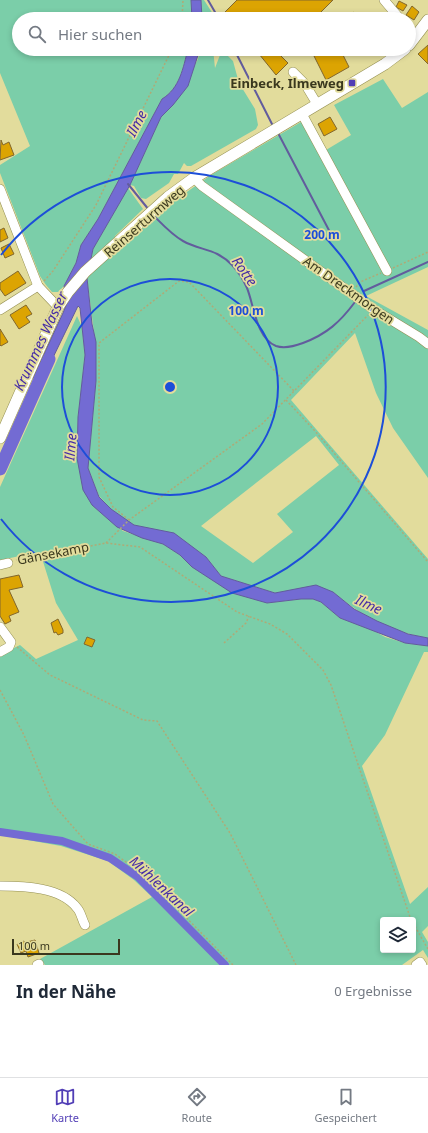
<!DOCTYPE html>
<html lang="de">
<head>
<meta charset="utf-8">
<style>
  :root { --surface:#fff; --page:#f6f6f7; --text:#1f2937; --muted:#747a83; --line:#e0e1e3; --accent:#513eb6 }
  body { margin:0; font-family:"Noto Sans",sans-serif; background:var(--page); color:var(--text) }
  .controls { position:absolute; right:12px; bottom:12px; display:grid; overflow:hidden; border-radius:4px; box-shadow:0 2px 6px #0003 }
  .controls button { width:36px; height:36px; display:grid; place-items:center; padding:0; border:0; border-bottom:1px solid var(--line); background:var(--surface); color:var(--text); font:20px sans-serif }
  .scale { position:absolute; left:12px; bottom:10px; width:108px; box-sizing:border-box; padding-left:4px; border:2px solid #3a381e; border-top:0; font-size:11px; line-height:14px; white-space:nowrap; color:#3a381e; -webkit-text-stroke:3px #e2dc9c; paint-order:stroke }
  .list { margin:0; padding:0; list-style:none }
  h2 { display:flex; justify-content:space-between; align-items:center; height:52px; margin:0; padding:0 16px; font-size:17px }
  h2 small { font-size:13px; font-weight:400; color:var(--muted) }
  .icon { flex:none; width:22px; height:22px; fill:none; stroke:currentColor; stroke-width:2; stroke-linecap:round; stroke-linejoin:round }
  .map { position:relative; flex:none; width:428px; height:965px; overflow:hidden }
  .search { position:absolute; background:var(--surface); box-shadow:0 2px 6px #0003; left:12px; right:12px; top:12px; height:44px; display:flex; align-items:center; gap:10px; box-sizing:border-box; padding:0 14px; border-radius:22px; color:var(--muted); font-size:15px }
  .sheet { height:112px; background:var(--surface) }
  nav { display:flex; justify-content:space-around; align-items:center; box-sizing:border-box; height:56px; border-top:1px solid var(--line); background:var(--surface); font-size:11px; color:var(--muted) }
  nav a { display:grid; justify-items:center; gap:2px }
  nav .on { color:var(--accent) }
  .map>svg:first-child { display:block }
</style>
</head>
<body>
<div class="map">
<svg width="428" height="965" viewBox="0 0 428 965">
  <rect width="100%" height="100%" fill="#e2dc9c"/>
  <!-- green -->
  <g fill="#7bcea9" fill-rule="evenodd">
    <path d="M0,0H191L192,19H19V49H188C183,68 180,88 162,99L98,219L81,245L76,263L64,286L58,292H52L46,285L40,276L0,173V165L30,146L0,73Z"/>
    <polygon points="201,0 204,0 213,14 213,19 202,19"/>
    <polygon points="200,49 213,49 215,68 220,55 227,55 233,61 239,83 255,109 258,125 256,129 191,166 187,166 184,163 178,174 174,174 169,183 146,199 141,198 134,186 130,185 161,117 173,105 198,59"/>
    <path d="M383,79L402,108L428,92V267L366,296L428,330V478L393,428L376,393L355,333L291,400L428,559V638C392,632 360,615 333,592L275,593L221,576L206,557L174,534L133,525L111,509L99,496L88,468L96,381V348L87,278L93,249L128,188L143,209L115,236L113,252L150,218L211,175L301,122L326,150L351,135L334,105ZM316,436L339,465L277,514L293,532L253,563L201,526Z"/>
    <path d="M77,316L82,327L85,355L78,417L77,458L92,505L123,531L163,544L180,555L192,567L267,603L301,599H313L321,602L340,618L371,629L385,637L405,643L428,646V652H424L385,735L362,766L410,904L428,887V926L422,932L428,942V958L423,950L402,965H45L40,959L152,897L134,880L108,861L61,846L0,835V655L20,645L36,659L78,640L56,603L40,552L0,560V487ZM383,920H413V950H383Z"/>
  </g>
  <!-- water -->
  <g fill="#736bd3" stroke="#625c9d">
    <polygon points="191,0 201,0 202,19 192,19"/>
    <path d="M188,49H200L188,86L173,105L161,117L130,185L93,249L87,278L92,324L96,342V381L88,468L99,497L111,509L134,525L174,533L206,557L221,576L275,593L316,585L333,592L354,609L377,621L408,634L428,638V646L405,643L340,618L321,602L313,599H301L267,603L232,593L192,567L180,555L163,544L142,538L117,527L92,505L83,490L77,458L78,417L85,355L80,308L78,306L45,374L33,378L63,313L67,303L64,286L76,263L81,245L98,219L162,99C180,88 183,68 188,49Z"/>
  </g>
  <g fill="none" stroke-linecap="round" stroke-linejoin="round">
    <!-- stream -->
    <g stroke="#625c9d" stroke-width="2">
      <polyline points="208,0 219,19"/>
      <polyline points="234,49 273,126"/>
      <polyline points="278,133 332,236"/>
      <polyline points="128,184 149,210"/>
      <path d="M153,215C162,224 172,235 183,241C201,251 216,248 232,265C238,271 243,279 247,288C254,305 256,338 276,346C285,349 295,346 303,343C327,334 340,322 355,302"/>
      <polyline points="364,291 428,262"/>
    </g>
    <!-- canal -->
    <polyline stroke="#736bd3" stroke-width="8" points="0,832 62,841 110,858 138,877 225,965"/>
    <!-- river -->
    <polyline stroke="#736bd3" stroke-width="13" points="0,469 49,359"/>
  </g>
  <!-- building -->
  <g fill="#dca402" stroke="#82672d">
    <polygon points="237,0 333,0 314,19 229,19 224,13"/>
    <polygon points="399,1 407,5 403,11 396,7"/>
    <polygon points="412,6 419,12 414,20 406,15"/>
    <polygon points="354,12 360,19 345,19"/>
    <polygon points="428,45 428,64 418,54"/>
    <polygon points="255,49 274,49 288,63 276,75"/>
    <polygon points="321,49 340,49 349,67 326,80 314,56 322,51"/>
    <polygon points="330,117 337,129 324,136 318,124"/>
    <polygon points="1,140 3,145 9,142 14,155 0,160"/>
    <polygon points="4,228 8,238 0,242 0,230"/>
    <polygon points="9,244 14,254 5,258 1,248"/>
    <polygon points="18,271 26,283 5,296 0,289 0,283"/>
    <polygon points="26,305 32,314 26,317 30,322 19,329 10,315"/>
    <polygon points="0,329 8,342 1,346 0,345"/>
    <polygon points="19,575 23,587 9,590 19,612 9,616 11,621 5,624 0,616 0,579"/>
    <polygon points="58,619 63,630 63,633 58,635 56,632 54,633 51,623"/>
    <polygon points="87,637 95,640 92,647 84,644"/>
    <polygon points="35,940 39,953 28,957 23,943"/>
    <polygon points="24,941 26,951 21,953 17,944"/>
  </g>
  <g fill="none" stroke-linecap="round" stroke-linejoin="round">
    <!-- minor casing -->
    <g stroke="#959052" stroke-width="10">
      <g id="minor">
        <polyline points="384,0 400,19"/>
        <polyline points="293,72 305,84 317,104"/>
        <polyline points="302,114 387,271"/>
        <polyline points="194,178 202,186 373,309 419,337 428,344"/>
        <polyline points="0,189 38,286 58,307"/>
        <polyline points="0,310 38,286"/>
        <polyline points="0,565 8,563"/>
        <polyline points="0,627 11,642 9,647 0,652"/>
        <path d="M0,886C24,886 61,887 77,908C81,912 82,920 85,925"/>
        <polyline points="37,965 39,964"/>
        <polyline points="416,965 420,962 422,965"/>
      </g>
    </g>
    <!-- major casing -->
    <g stroke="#959052" stroke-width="12">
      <g id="major">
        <polyline points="409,45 428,20"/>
        <polyline points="0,438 58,307 68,292 85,272 168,197 194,178 385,64 405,49"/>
      </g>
    </g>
    <!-- path -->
    <g stroke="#afaa76" stroke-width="1.5" stroke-dasharray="2 2" stroke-linecap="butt">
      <polyline points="182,19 183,0"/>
      <polyline points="393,268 428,252"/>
      <polyline points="44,281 53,271 96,205 172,49"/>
      <polyline points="356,287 360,282 381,273"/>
      <polyline points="286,400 315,431 428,562"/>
      <polyline points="129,520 113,507 99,477 99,343 179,281 189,282 295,392"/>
      <polyline points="106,543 129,520 262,424 368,315"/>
      <polyline points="16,560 106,543 140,547 237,612 270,624 287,634 323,670 331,685 411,920"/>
      <polyline points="224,643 246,623 249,616"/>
      <polyline points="17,647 50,675 143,720 157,721 230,833 296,965"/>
      <polyline points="0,690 24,735 53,804 88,844 115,854 145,876 233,965"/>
      <polyline points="413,923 428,949"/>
    </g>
    <!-- minor -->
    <use href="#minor" stroke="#fff" stroke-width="9"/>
    <!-- major -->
    <use href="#major" stroke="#fff" stroke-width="11"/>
  </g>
  <!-- distance rings -->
  <g fill="none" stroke="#1d4ed8" stroke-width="2">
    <circle cx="170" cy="387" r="108"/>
    <path d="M1 255A215 215 0 1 1 1 519"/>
  </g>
  <!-- markers -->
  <rect fill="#513eb6" stroke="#e2dc9c" stroke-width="1.5" x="348" y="79" width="8" height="8" rx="2"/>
  <g text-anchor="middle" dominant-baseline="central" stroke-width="3.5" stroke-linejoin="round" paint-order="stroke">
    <!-- poi labels -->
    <g font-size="13" font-weight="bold" fill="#3a381e" stroke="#e2dc9c" text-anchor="end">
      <text x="344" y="83">Einbeck, Ilmeweg</text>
    </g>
    <!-- street labels -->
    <g font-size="13" fill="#3a381e" stroke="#e2dc9c">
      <text transform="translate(144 221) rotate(-41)">Reinserturmweg</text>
      <text transform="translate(349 290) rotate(35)">Am Dreckmorgen</text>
      <text transform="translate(53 553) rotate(-11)">Gänsekamp</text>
    </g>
    <!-- water labels -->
    <g font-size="14" font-style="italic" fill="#442ba6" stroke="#e2dc9c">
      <text transform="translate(136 123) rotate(-62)">Ilme</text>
      <text transform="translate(245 271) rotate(55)">Rotte</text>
      <text transform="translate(40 341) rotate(-65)">Krummes Wasser</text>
      <text transform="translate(70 447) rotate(-85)">Ilme</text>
      <text transform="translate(369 604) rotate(25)">Ilme</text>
      <text transform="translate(162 886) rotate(43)">Mühlenkanal</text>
    </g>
  </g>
  <circle cx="170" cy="387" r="6" fill="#1d4ed8" stroke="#e2dc9c" stroke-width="2"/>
  <g font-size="12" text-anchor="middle" font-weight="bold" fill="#1d4ed8" stroke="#e2dc9c" stroke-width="3.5" stroke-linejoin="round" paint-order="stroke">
    <text x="322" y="239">200 m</text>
    <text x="246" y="315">100 m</text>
  </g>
</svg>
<div class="controls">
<button><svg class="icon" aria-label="layers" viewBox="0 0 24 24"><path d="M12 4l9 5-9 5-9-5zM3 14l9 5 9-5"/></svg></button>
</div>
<div class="scale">100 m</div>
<div class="search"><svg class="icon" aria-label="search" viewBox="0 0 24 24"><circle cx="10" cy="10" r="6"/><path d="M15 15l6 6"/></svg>Hier suchen</div>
</div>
<section class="sheet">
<h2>In der Nähe<small>0 Ergebnisse</small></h2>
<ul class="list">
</ul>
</section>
<nav>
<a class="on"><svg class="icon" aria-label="map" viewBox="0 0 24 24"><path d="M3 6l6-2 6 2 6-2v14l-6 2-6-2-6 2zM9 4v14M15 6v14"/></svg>Karte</a>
<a><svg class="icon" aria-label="directions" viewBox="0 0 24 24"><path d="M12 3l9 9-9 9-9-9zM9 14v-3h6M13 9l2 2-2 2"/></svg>Route</a>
<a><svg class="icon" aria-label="saved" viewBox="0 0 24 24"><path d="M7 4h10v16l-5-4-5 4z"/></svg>Gespeichert</a>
</nav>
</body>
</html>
